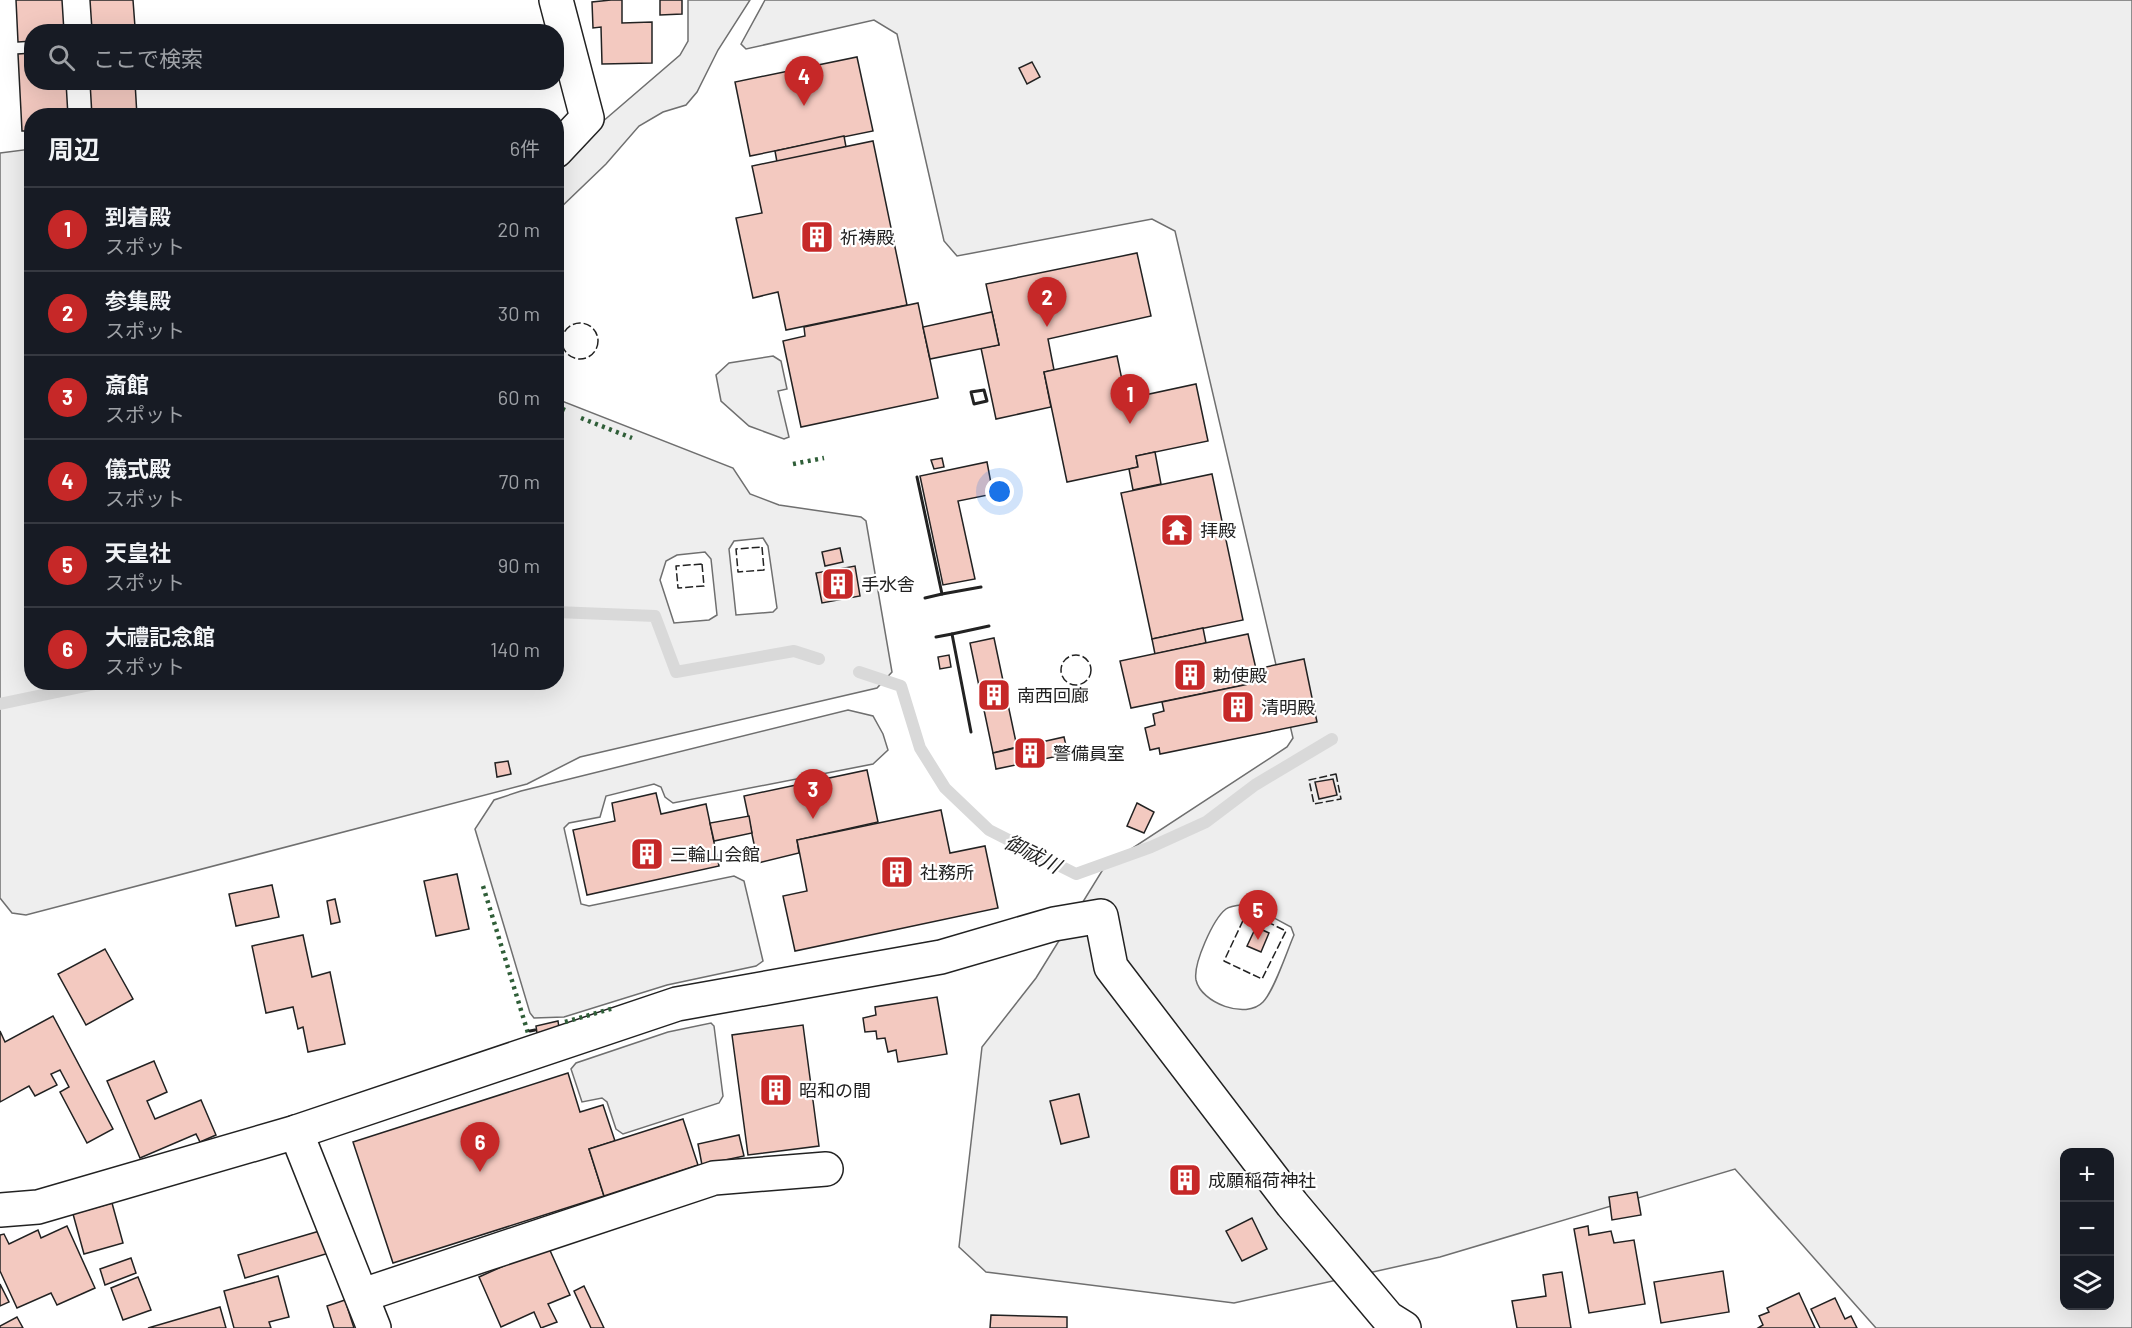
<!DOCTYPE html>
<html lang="ja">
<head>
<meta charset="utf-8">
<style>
  :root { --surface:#171b24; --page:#20242c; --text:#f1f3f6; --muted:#9ea1a6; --line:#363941; --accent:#c62828 }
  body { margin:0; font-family:Barlow,"Noto Sans JP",sans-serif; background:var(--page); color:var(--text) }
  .controls { position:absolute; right:18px; bottom:18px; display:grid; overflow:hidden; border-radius:12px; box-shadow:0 6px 24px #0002 }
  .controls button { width:54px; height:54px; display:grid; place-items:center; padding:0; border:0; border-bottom:2px solid var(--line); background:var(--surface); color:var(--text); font:30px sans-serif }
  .you { position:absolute; left:1000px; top:492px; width:21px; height:21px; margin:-15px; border:4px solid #fff; border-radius:50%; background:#1a73e8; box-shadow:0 0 0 9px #1a73e833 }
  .badge { display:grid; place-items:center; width:39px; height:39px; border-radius:50%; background:var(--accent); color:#fff; font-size:20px; font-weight:700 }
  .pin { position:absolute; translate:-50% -50px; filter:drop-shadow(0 2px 3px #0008) }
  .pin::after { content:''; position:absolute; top:32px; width:21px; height:18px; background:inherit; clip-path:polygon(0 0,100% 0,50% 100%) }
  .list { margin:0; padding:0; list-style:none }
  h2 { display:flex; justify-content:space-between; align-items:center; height:78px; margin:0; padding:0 24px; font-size:26px }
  h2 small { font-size:20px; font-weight:400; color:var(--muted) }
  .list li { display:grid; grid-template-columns:39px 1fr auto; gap:18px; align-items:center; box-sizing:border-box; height:84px; padding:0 24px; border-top:2px solid var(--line) }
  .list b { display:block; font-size:22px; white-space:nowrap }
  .list p { margin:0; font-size:20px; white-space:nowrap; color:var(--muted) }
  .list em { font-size:20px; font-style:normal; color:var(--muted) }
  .icon { flex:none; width:33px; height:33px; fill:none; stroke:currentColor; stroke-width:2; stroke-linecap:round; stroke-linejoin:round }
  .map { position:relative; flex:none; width:2132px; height:1328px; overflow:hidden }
  .search { position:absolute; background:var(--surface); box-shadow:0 6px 24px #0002; left:24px; top:24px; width:540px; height:66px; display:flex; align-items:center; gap:15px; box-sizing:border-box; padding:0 21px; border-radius:24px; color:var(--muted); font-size:22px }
  .panel { position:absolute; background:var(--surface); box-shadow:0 6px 24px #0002; left:24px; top:108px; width:540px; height:582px; border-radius:24px }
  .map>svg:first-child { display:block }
</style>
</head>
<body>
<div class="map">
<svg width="2132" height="1328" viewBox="0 0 2132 1328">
  <rect width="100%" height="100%" fill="#fff"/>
  <!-- green -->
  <g fill="#eee" stroke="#6f6f6f" stroke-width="1.5" fill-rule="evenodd">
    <polygon points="688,0 750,0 718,50 697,92 686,105 663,112 639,126 606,164 557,211 556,169 594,129 680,55 688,41"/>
    <path d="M765,0H2132V1328H1876L1735,1169L1440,1257L1234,1303L986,1272L959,1247L982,1047L1036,978L1105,866L1287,747L1293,738L1175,231L1152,219L957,256L944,241L897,34L874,20L746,49L741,44ZM1248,904L1291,927L1294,935C1287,951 1274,991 1263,1002C1246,1020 1201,1003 1196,980C1193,964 1213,919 1226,909C1231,905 1242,905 1248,904ZM2064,1152H2110V1306H2064Z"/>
    <path d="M31,149L32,682H556V404L562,401L733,468L750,494L779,505L861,517L866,521L892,672L877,688L580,757L527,784L26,915L12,913L0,898V153ZM763,538L768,546L777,608L773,612L736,615L729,549L734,541ZM705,552L711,559L717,615L709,620L674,623L660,580L666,561L677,555Z"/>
    <polygon points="773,356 781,361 787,389 778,391 789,437 784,439 749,426 721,401 716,375 729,363"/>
    <polygon points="848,710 873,716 883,734 888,750 873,764 673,803 665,797 661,787 654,784 606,796 600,817 569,823 564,828 581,904 589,906 734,876 744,881 763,961 756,966 667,985 564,1017 534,1018 530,1013 475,829 494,800 521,791"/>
    <polygon points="711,1023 714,1026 723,1096 719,1103 623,1134 616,1129 607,1102 602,1098 582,1102 571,1069 576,1063 668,1032"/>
  </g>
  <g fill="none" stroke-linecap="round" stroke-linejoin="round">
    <!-- stream -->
    <g stroke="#d9d9d9" stroke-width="12">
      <polyline points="556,612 655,616 676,672 794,651 819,659"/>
      <polyline points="859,672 901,686 920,748 945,788 989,830 1076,874 1151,847 1206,822 1255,785 1332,739"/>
      <polyline points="0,704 105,682"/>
    </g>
  </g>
  <!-- building -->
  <g fill="#f3c9c0" stroke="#222" stroke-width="1.5">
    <polygon points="16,0 62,0 64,32 32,32 32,41 18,42"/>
    <polygon points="90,0 133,0 135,27 92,30"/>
    <polygon points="611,0 622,0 622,23 652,22 652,63 602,64 601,27 593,28 592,2"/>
    <polygon points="660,0 682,0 682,14 660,15"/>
    <polygon points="32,53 32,82 66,82 68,116 32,116 32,131 22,131 18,54"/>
    <polygon points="857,57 873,131 750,156 735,82"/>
    <polygon points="1032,62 1040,77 1027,84 1019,68"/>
    <polygon points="90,82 135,82 137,116 92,116"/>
    <polygon points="844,136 846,147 777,162 775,151"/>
    <polygon points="873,141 907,305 786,330 778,292 753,298 736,218 762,213 752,166"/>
    <polygon points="1137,253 1151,316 1048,339 1054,370 1044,372 1051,407 996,419 981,348 999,345 986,284"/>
    <polygon points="918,303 938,398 801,427 783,341 805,336 804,327"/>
    <polygon points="992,312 999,345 930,359 923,327"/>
    <polygon points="1117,356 1126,399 1196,384 1208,441 1136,456 1138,467 1067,482 1044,372"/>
    <polygon points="1155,452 1161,484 1133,490 1129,469 1138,467 1136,456"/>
    <polygon points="942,458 944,467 934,469 931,460"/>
    <polygon points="987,462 993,494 958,501 975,579 943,585 920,476"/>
    <polygon points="1212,474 1243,620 1152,639 1121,493"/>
    <polygon points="840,548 843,562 825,566 822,552"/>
    <polygon points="855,566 860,596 822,603 816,573"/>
    <polygon points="1203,628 1206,643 1155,654 1152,639"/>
    <polygon points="1248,634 1259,682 1131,708 1120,661"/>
    <polygon points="994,638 1017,747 993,753 970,643"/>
    <polygon points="949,655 951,667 940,669 938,657"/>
    <polygon points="1304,659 1317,722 1160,754 1159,748 1150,750 1145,728 1155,725 1153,714 1164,711 1162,702 1259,682 1256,669"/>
    <polygon points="1064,737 1068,754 996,769 993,753"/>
    <polygon points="508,761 511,774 497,777 495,763"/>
    <polygon points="867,770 878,822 797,840 799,853 758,863 744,796"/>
    <polygon points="1333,779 1337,795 1319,799 1315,782"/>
    <polygon points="656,793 661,814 706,804 719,866 587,895 573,830 615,821 612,803"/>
    <polygon points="1137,803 1154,812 1144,833 1127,826"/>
    <polygon points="941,810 950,853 985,846 998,908 795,951 783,896 807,891 797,840"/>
    <polygon points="749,816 752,833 714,841 710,823"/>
    <polygon points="457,874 469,929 436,936 424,881"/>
    <polygon points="272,885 279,917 236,926 229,894"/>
    <polygon points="335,899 340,922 331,924 327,901"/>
    <polygon points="1256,927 1269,933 1261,952 1247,946"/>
    <polygon points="303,935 312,977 330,972 345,1044 308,1052 303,1027 298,1029 293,1007 266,1013 252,946"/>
    <polygon points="105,949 133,999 86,1025 58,974"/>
    <polygon points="937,997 947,1054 898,1062 896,1050 888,1052 885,1038 877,1039 876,1031 865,1032 863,1018 876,1015 875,1007"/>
    <polygon points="53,1016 113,1129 87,1143 60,1092 69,1087 60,1070 51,1074 57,1085 35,1096 29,1086 0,1102 0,1031 5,1042"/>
    <polygon points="558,1021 559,1028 537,1033 536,1026"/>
    <polygon points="803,1025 819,1146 748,1155 732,1035"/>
    <polygon points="154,1061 167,1092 147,1101 155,1119 201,1100 216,1135 200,1142 196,1134 140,1158 107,1081"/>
    <polygon points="568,1073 580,1112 603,1105 615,1141 589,1149 604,1196 393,1263 353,1142"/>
    <polygon points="1079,1094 1089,1137 1061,1144 1050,1101"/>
    <polygon points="683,1119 698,1165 604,1196 589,1149"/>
    <polygon points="739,1135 744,1156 702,1165 698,1144"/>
    <polygon points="1182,1166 1199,1180 1188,1194 1171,1179"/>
    <polygon points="1637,1192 1641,1215 1612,1220 1609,1197"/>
    <polygon points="112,1203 123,1243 84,1254 73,1214"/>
    <polygon points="1252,1218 1267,1249 1242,1261 1226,1231"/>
    <polygon points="67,1226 95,1288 57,1305 51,1293 17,1308 0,1271 0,1235 4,1234 9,1244 38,1230 41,1238"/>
    <polygon points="1588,1226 1589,1235 1611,1231 1614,1243 1634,1240 1645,1304 1589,1313 1574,1229"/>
    <polygon points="323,1230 329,1253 245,1278 238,1255"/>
    <polygon points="548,1246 570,1295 548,1304 557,1322 541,1328 534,1312 501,1327 479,1277"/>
    <polygon points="131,1258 136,1273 105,1285 100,1269"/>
    <polygon points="1723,1271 1729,1312 1661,1323 1654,1282"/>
    <polygon points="1562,1272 1571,1328 1517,1328 1512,1301 1546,1296 1543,1275"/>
    <polygon points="278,1276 289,1317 269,1322 271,1328 234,1328 224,1291"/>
    <polygon points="138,1277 151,1310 123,1320 111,1288"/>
    <polygon points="0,1284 9,1302 0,1306"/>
    <polygon points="584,1286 604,1328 591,1328 574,1291"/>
    <polygon points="1799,1293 1815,1328 1758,1328 1763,1325 1759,1316 1769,1312 1767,1308"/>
    <polygon points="1835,1298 1845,1319 1851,1316 1857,1328 1820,1328 1811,1309"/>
    <polygon points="345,1300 354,1328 334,1328 327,1306"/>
    <polygon points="220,1307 226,1328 148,1328"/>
    <polygon points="991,1315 1067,1317 1067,1328 990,1328"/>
    <polygon points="17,1317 23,1328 0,1328 0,1326"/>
  </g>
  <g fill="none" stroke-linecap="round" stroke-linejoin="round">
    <!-- minor casing -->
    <g stroke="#222" stroke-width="36">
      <g id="minor">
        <polyline points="556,0 587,118 556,151"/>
        <polyline points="296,1132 374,1328"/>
        <polyline points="0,1210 38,1207 296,1132 677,1004 941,957 1054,924 1101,916 1111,967 1292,1204 1388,1318 1404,1328"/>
        <polyline points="363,1295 714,1178 826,1169"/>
      </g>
    </g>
    <!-- minor -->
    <use href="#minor" stroke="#fff" stroke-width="33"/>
    <!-- hedge -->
    <g stroke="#2f5e38" stroke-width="4.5" stroke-dasharray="3 4.5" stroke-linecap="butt">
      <polyline points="556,406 565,410"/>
      <polyline points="581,418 632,438"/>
      <polyline points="793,464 824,458"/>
      <polyline points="483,886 528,1033"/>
      <polyline points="565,1022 614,1008"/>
    </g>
    <!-- fence -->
    <g stroke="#222" stroke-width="1.5" stroke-dasharray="8 3" stroke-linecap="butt">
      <circle cx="580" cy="341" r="18"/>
      <polygon points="762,547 764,570 738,572 736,549"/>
      <polygon points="702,564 704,586 678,588 676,566"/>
      <circle cx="1076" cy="670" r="15"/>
      <polygon points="1336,774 1341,799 1314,804 1309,780"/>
      <polygon points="1247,912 1286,931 1262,979 1224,961"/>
    </g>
    <!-- wall -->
    <g stroke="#222" stroke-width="3">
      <polygon points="984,390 987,401 974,404 971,392"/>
      <polyline points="917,477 942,594 981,587"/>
      <polyline points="925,598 942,594"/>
      <polyline points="936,637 952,634"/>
      <polyline points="971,732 952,634 989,626"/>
      <polyline points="530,1031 535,1030"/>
    </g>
  </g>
  <!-- icons -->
  <defs>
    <g id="building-square" transform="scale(1.725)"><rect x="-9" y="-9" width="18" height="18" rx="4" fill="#c62828" stroke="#fff"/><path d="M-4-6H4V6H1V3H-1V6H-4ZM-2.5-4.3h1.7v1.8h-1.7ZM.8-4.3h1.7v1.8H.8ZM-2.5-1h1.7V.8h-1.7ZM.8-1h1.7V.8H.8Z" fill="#fff"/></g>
    <g id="temple-square" transform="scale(1.725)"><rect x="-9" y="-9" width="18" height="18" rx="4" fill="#c62828" stroke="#fff"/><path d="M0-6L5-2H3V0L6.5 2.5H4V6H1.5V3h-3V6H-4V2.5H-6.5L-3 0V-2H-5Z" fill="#fff"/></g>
  </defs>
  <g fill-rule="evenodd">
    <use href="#building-square" x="817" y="237"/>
    <use href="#temple-square" x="1177" y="530"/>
    <use href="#building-square" x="838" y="584"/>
    <use href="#building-square" x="1190" y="675"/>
    <use href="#building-square" x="994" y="695"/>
    <use href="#building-square" x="1238" y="707"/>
    <use href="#building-square" x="1030" y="753"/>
    <use href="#building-square" x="647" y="854"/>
    <use href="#building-square" x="897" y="872"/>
    <use href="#building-square" x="776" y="1090"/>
    <use href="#building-square" x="1185" y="1180"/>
  </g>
  <g text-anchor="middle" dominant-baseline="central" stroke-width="4.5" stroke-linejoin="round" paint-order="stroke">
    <!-- poi labels -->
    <g font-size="18" fill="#222" stroke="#fff" text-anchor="start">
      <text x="840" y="237">祈祷殿</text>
      <text x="1200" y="530">拝殿</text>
      <text x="861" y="584">手水舎</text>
      <text x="1213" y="675">勅使殿</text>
      <text x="1017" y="695">南西回廊</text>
      <text x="1261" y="707">清明殿</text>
      <text x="1053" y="753">警備員室</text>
      <text x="670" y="854">三輪山会館</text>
      <text x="920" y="872">社務所</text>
      <text x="799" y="1090">昭和の間</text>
      <text x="1208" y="1180">成願稲荷神社</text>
    </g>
    <!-- water labels -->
    <g font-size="20" font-style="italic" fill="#222" stroke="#fff">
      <text transform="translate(1033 853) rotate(27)">御祓川</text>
    </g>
  </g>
</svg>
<div class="controls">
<button>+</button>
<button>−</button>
<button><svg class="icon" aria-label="layers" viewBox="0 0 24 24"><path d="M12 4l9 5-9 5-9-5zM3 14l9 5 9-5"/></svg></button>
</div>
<div class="you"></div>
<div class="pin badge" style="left:1130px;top:424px">1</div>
<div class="pin badge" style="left:1047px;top:327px">2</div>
<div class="pin badge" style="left:813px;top:819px">3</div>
<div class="pin badge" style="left:804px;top:106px">4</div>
<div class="pin badge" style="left:1258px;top:940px">5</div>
<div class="pin badge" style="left:480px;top:1172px">6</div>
<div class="search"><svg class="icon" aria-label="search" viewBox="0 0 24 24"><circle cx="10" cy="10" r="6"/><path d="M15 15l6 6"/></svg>ここで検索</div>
<section class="panel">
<h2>周辺<small>6件</small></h2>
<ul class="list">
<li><span class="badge">1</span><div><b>到着殿</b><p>スポット</p></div><em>20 m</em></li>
<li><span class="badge">2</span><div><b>参集殿</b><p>スポット</p></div><em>30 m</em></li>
<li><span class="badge">3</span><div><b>斎館</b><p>スポット</p></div><em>60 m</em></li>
<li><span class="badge">4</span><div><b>儀式殿</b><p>スポット</p></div><em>70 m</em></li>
<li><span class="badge">5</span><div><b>天皇社</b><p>スポット</p></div><em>90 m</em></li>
<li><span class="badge">6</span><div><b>大禮記念館</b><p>スポット</p></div><em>140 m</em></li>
</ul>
</section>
</div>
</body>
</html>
